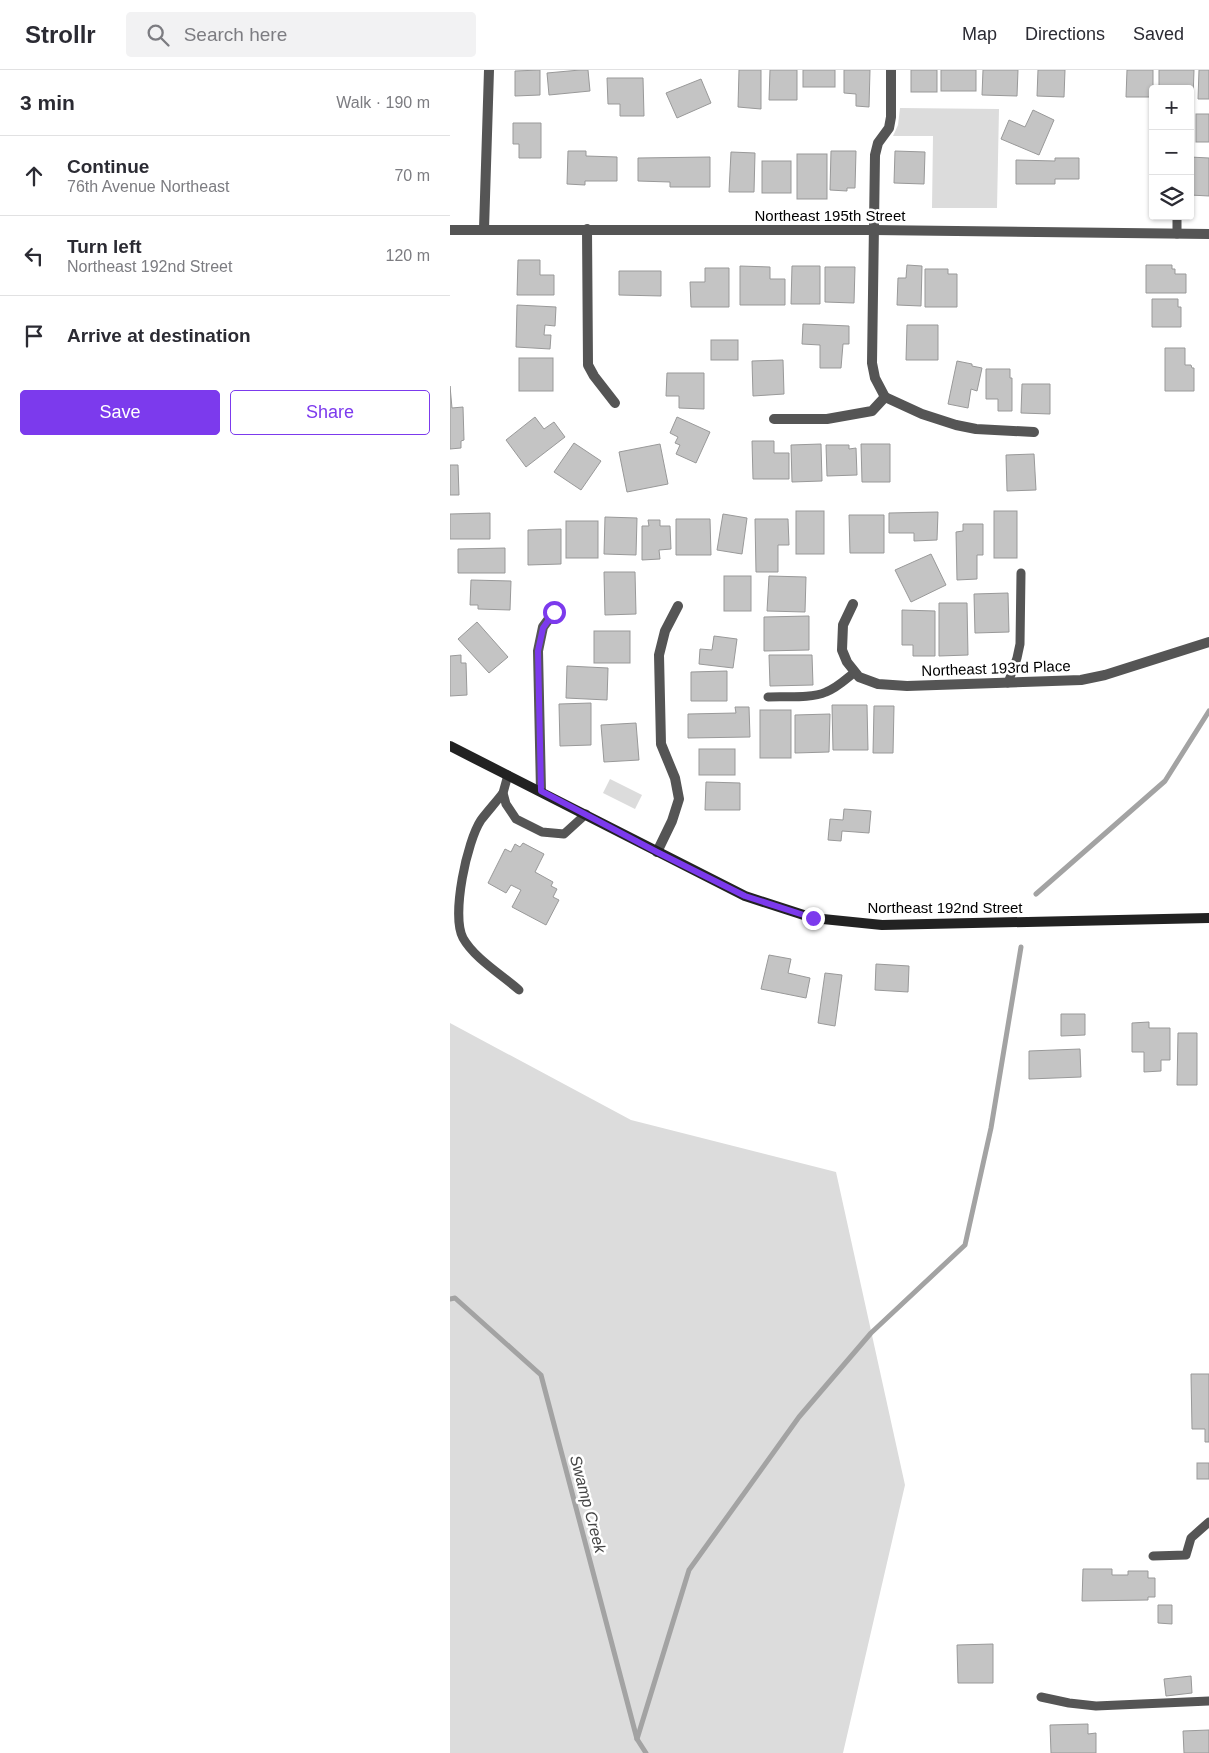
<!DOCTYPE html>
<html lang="en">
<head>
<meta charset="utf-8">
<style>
  :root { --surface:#fff; --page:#f2f2f3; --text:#2b2b33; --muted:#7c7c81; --line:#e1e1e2; --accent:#7c3aed }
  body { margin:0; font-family:Arial,sans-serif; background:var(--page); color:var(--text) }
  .controls { position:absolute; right:15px; top:15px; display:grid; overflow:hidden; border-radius:5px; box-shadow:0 1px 4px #0004 }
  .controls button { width:45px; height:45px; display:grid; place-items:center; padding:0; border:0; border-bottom:1px solid var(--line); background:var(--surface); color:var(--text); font:25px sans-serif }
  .stop { position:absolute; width:15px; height:15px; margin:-11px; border:4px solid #7c3aed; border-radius:50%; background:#fff }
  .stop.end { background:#7c3aed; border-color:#fff; box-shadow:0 1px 5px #0008 }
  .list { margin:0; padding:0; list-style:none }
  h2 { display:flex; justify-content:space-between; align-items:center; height:65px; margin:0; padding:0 20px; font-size:21px }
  h2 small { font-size:16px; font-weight:400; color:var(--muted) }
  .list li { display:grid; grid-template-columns:32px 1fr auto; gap:15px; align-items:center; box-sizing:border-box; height:80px; padding:0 20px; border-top:1px solid var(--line) }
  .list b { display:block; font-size:19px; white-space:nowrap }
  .list p { margin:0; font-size:16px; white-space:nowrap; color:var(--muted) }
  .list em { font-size:16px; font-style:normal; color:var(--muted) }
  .actions { display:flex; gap:10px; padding:15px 20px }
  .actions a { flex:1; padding:11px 0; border:1px solid var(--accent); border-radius:5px; text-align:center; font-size:18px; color:var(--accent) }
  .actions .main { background:var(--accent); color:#fff }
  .icon { flex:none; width:28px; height:28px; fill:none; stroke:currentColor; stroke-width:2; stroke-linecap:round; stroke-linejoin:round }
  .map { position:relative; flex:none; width:759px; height:1683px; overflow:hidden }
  header { display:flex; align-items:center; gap:30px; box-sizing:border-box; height:70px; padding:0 25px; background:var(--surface); border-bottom:1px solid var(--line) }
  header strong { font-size:24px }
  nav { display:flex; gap:28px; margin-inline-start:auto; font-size:18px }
  .search { width:350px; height:45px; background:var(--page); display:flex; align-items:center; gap:12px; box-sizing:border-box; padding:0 18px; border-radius:5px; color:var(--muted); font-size:19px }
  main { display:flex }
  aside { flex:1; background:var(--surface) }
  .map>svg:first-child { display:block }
</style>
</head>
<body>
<header>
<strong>Strollr</strong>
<div class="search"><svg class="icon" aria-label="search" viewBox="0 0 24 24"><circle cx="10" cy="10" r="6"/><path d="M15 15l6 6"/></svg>Search here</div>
<nav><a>Map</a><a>Directions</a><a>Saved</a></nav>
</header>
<main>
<aside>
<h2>3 min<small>Walk · 190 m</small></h2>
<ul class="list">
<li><svg class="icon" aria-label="ahead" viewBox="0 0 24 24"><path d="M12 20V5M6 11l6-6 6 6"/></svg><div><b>Continue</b><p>76th Avenue Northeast</p></div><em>70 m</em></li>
<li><svg class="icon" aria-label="left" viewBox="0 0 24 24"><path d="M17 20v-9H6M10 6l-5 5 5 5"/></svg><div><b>Turn left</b><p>Northeast 192nd Street</p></div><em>120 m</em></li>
<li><svg class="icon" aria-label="arrive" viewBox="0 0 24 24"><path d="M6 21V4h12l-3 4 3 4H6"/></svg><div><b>Arrive at destination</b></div></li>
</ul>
<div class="actions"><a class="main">Save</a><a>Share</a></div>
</aside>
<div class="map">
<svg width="759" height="1683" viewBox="0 0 759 1683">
  <rect width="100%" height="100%" fill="#fff"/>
  <!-- green -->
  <g fill="#dcdcdc">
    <polygon points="450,38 549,39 547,138 482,138 483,66 443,66 448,55"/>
    <polygon points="160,709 192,725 185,739 153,723"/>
    <polygon points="0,953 181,1050 386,1102 455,1415 393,1683 0,1683"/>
  </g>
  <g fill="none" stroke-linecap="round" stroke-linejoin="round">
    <!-- stream -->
    <g stroke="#a3a3a3" stroke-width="5">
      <polyline points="586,824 715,711 759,641"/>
      <polyline points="0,1229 5,1228 91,1305 187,1669 196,1683"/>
      <polyline points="187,1669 239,1500 349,1347 421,1263 515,1175 541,1058 571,877"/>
    </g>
  </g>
  <!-- building -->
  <g fill="#c4c4c4" stroke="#999">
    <polygon points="90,0 90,25 65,26 65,1"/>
    <polygon points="130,0 138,0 140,21 99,25 97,3"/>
    <polygon points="289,0 311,0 311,39 288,37"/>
    <polygon points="320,0 347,0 347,30 319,30"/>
    <rect x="353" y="0" width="32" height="17"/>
    <polygon points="394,0 420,0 419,37 406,36 406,24 394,23"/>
    <rect x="461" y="0" width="26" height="22"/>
    <rect x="491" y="0" width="35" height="21"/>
    <polygon points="533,0 568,0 567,26 532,25"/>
    <polygon points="588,0 615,0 614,27 587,26"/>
    <polygon points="677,0 703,0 703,27 676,27"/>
    <polygon points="709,0 744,0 743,29 740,28 740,19 709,19"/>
    <polygon points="749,0 759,0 759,29 748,29"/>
    <polygon points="157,8 193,8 194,46 170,46 170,34 158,34"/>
    <polygon points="251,9 261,33 227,48 216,23"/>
    <polygon points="583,40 604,50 589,85 551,69 559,50 575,57"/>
    <rect x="746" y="44" width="13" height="28"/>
    <polygon points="63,53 91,53 91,88 69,88 69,74 63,74"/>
    <polygon points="118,81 136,81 136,86 167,87 167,111 135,111 135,115 117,114"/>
    <polygon points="381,81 406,81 405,118 397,118 397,121 380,120"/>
    <polygon points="445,81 475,82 474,114 444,113"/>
    <polygon points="281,82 305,83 304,122 279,122"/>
    <rect x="347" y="84" width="30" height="45"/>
    <polygon points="260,87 260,117 220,117 220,112 188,111 188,88"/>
    <polygon points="740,87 759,88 759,126 740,125"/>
    <polygon points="605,88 629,88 629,109 605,109 605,114 566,114 566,90 605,91"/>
    <rect x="312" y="91" width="29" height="32"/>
    <polygon points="68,190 90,190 90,205 104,205 104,225 67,225"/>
    <polygon points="457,195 472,196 471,236 447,235 448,208 456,208"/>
    <polygon points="696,195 722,195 722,199 725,199 725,204 736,204 736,223 696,223"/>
    <polygon points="290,196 320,197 320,209 335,209 335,235 290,235"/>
    <polygon points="342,196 370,196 370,234 341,234"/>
    <polygon points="375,197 405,197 404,233 375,232"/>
    <polygon points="255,198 279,198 279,237 241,237 240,212 255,212"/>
    <polygon points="475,199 498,199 498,204 507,204 507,237 475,237"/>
    <polygon points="169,201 211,201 211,226 169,225"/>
    <polygon points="702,229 728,229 728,237 731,237 731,257 702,257"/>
    <polygon points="67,235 106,237 105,256 95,255 94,265 101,265 100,279 66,277"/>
    <polygon points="353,254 399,256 399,274 393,274 391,298 370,298 370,275 352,274"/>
    <polygon points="457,255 488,255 488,290 456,290"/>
    <rect x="261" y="270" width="27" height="20"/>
    <polygon points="715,278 735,278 735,295 741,295 742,298 744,298 744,321 715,321"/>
    <rect x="69" y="288" width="34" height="33"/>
    <polygon points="333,290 334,324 303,326 302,291"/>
    <polygon points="507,291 522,294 522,296 532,298 527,321 521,319 518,338 498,334"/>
    <polygon points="536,299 560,299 560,308 562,308 562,341 548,341 548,329 536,329"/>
    <polygon points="217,303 254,303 254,339 229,338 229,326 216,326"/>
    <polygon points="572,314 600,314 600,344 571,343"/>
    <polygon points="0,316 2,338 13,337 14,370 11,371 11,378 0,379"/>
    <polygon points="85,347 94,359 104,352 115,367 76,397 56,370"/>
    <polygon points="227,347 260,362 246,393 226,384 230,375 225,373 228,367 220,363"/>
    <polygon points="302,371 324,371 324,383 339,383 339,409 303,409"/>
    <polygon points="124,373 151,391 131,420 104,402"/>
    <polygon points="210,374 218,414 177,422 169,382"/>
    <polygon points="371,374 372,411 342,412 341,375"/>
    <polygon points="411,374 440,374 440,412 412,412"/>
    <polygon points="376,375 399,375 399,379 406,378 407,405 377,406"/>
    <polygon points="584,384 586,420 557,421 556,385"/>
    <polygon points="0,395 8,395 9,425 0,425"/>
    <rect x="346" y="441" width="28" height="43"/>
    <rect x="544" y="441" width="23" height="47"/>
    <polygon points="488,442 487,470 464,471 464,463 439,463 439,443"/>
    <polygon points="40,443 40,469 0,469 0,444"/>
    <polygon points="273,444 297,448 292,484 267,480"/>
    <polygon points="399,445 434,445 434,483 400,483"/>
    <polygon points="155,447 187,448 186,485 154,484"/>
    <polygon points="226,449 260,449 261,485 226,485"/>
    <polygon points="305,449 338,449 339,475 328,475 328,502 306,502"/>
    <polygon points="198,450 210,450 210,456 220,456 221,479 209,480 210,489 192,490 192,456 199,456"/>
    <rect x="116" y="451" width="32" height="37"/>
    <polygon points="513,454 533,454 533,485 527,485 527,509 507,510 506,462 513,461"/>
    <polygon points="111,459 111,494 78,495 78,460"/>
    <polygon points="55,478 55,503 8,503 8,479"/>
    <polygon points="481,484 496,515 461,532 445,500"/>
    <polygon points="154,502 185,502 186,544 155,545"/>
    <rect x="274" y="506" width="27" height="35"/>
    <polygon points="319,506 356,507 355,542 317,541"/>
    <polygon points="21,510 61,511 60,540 28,539 28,535 20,535"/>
    <polygon points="558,523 559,562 525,563 524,524"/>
    <polygon points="489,533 517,533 518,585 489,586"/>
    <polygon points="452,540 485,541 485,586 463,586 463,575 452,575"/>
    <polygon points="359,546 359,580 314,581 314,547"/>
    <polygon points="27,552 58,587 39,603 8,569"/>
    <rect x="144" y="561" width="36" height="32"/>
    <polygon points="264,566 287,569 283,598 249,594 250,579 262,580"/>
    <polygon points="11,585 11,593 16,593 17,625 0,626 0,586"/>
    <polygon points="319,585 362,585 363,615 320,616"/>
    <polygon points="117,596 158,598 157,630 116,628"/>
    <polygon points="277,601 277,631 241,631 241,602"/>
    <polygon points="141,633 141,675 110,676 109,634"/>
    <polygon points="382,635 417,635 418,680 383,680"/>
    <polygon points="424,636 444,636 443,683 423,683"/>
    <polygon points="285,637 299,637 300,667 238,668 238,644 286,643"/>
    <rect x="310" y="640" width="31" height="48"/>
    <polygon points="380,644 379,682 345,683 345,645"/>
    <polygon points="186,653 189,690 154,692 151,655"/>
    <rect x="249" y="679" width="36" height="26"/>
    <polygon points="256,712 290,713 290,740 255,740"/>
    <polygon points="394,739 421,741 419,763 392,761 391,771 378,770 380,749 393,750"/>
    <polygon points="73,773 94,784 85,802 103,812 101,816 107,819 103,827 109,830 96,855 62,837 71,820 61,815 56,823 38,813 55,779 61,782 65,774 70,777"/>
    <polygon points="319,885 341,889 338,903 360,908 356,928 311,919"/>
    <polygon points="426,894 459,896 458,922 425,920"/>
    <polygon points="375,903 392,905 385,956 368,953"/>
    <polygon points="611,944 635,944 635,965 611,966"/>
    <polygon points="699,952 699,958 720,958 720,990 711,990 711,1001 694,1002 694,982 682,982 682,953"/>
    <polygon points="728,963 747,963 747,1015 727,1015"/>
    <polygon points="630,979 631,1007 579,1009 579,981"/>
    <polygon points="741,1304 759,1304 759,1372 755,1372 755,1359 742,1359"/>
    <rect x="747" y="1393" width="12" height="16"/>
    <polygon points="633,1499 662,1499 662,1505 678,1505 678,1501 698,1501 698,1508 705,1508 705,1527 698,1527 698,1530 632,1531"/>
    <polygon points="708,1535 722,1535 722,1554 708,1553"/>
    <polygon points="543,1574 543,1613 508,1613 507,1575"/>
    <polygon points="741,1606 742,1623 716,1626 714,1609"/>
    <polygon points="638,1654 638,1664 646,1663 646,1683 601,1683 600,1655"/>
    <polygon points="759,1660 759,1683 734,1683 733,1661"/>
  </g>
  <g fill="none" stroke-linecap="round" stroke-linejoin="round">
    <!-- lane -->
    <g stroke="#555" stroke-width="9">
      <polyline points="727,164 727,146"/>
      <polyline points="558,613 567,588 570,574 571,503"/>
      <path d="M318,627C336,626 360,629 376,622C387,618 396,609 405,602"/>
      <polyline points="58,705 53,723 56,734 66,749 92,762 114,764 136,744"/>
      <path d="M53,723C46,732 38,741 31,750C17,771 1,845 13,868C24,888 52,905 69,920"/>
      <polyline points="703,1486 736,1485 741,1468 759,1452"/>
      <polyline points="591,1627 619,1633 646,1636 759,1631"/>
    </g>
    <!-- street -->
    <g stroke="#555" stroke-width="10">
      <polyline points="441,0 441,47 439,58 428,73 425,85 422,293 425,308 435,327 472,344 506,355 526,359 584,362"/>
      <polyline points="34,159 39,0"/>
      <polyline points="137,159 138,295 144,306 165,333"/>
      <polyline points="0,160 424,160 759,164"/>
      <polyline points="324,349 377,349 422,341 435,327"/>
      <polyline points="403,534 393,555 392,580 397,592 409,607 428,614 457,616 631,610 655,605 759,572"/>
      <polyline points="91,721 88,581 93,557 104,542"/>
      <polyline points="207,782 222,751 229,729 225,708 211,674 209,585 215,561 228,536"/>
    </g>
    <!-- secondary -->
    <polyline stroke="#222" stroke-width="10" points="0,676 295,826 363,848 432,855 759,848"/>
  </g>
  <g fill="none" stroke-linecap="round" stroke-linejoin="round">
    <!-- route -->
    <polyline stroke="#7c3aed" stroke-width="6" points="104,542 93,558 88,581 91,721 207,782 295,826 363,848"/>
  </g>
  <g text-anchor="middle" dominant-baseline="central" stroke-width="5" stroke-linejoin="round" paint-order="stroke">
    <!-- street labels -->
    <g font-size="15" fill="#000" stroke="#fff">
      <text x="380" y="145">Northeast 195th Street</text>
      <text transform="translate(546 598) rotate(-2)">Northeast 193rd Place</text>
      <text x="495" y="837">Northeast 192nd Street</text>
    </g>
    <!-- water labels -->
    <g font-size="16" font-style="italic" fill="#444" stroke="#fff">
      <text transform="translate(138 1434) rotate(75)">Swamp Creek</text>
    </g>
  </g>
</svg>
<div class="controls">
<button>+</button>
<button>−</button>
<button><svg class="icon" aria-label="layers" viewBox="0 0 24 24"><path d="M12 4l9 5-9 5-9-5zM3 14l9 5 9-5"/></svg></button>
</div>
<div class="stop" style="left:104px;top:542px"></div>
<div class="stop end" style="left:363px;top:848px"></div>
</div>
</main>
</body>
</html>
